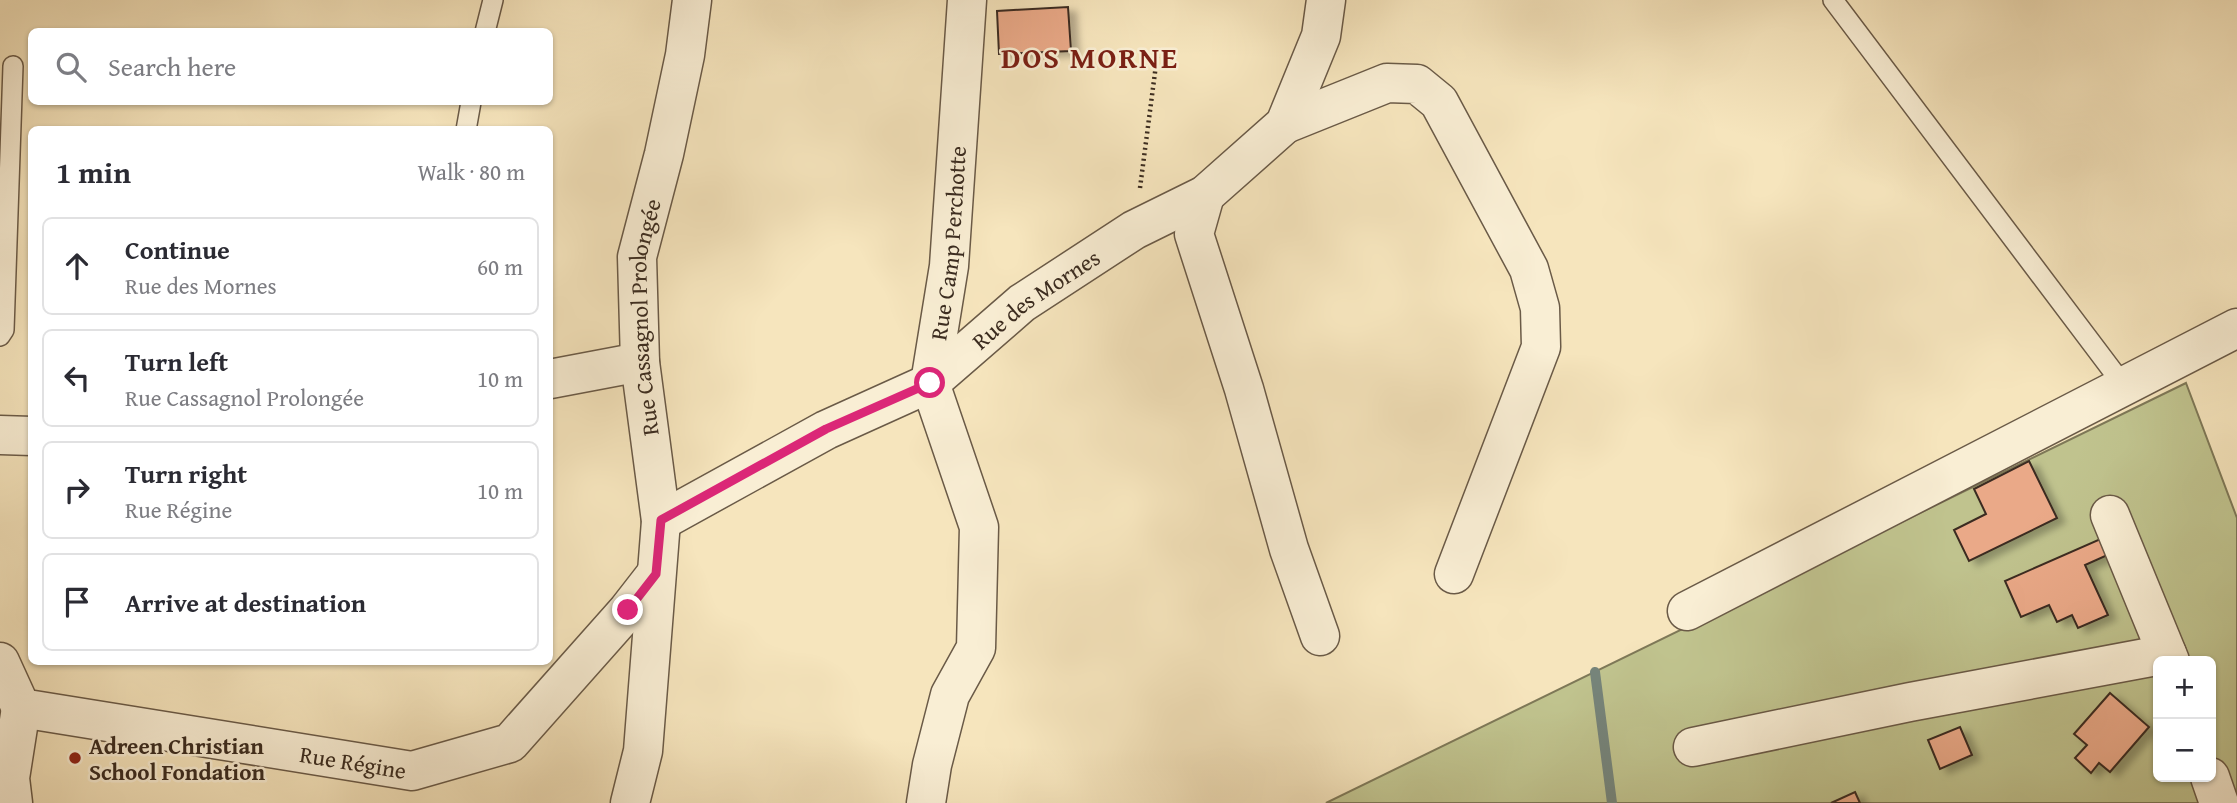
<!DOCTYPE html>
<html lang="en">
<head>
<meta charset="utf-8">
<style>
  :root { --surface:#fff; --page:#f2f2f3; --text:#2b2b33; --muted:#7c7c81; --line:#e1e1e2 }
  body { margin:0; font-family:"Gentium Book Plus",serif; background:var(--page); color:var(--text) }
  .controls { position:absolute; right:21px; bottom:21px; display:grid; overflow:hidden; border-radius:10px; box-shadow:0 2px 5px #0004 }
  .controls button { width:63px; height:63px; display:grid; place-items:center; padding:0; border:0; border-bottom:2px solid var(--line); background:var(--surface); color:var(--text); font:35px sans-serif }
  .stop { position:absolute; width:21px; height:21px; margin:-16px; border:5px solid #db2777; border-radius:50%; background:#fff }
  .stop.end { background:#db2777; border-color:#fff; box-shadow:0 2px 7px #0008 }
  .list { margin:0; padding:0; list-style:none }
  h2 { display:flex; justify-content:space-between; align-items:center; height:91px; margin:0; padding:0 28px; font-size:30px }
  h2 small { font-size:23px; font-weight:400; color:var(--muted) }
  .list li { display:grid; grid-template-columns:46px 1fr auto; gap:21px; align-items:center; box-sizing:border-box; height:98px; margin:0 14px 14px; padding:0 14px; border:2px solid var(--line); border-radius:10px }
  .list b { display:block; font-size:26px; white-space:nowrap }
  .list p { margin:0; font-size:23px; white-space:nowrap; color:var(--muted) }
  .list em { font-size:23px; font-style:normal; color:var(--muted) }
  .icon { flex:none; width:38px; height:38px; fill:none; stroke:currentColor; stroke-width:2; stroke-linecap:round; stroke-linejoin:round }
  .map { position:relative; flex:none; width:2237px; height:803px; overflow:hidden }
  .search { position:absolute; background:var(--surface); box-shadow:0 2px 5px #0004; left:28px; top:28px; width:525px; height:77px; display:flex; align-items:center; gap:18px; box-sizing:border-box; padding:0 24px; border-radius:10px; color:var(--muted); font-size:26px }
  .panel { position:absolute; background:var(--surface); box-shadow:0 2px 5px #0004; left:28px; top:126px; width:525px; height:539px; border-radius:10px }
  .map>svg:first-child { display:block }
</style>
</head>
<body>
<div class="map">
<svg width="2237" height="803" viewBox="0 0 2237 803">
  <defs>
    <filter id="shadow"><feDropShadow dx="8" dy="4.5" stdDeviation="3.5" flood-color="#0004"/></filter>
  </defs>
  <rect width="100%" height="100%" fill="#f6e5bd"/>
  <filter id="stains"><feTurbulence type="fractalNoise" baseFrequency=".00286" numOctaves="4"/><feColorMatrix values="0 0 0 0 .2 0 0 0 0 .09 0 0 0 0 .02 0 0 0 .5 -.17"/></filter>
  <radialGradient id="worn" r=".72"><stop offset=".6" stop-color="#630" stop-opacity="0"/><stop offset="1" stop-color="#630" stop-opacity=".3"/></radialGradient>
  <!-- green -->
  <path fill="#c0c38e" stroke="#7e7857" stroke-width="2" fill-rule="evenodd" d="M2186,383L2237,518V803H1326ZM2158,661H2211V777H2158Z"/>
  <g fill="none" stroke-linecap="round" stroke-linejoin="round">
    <!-- stream -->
    <polyline stroke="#76847a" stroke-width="10" points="1595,672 1612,803"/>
  </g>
  <!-- building -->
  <g fill="#eaa988" stroke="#3b2c20" stroke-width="2" filter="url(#shadow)">
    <polygon points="1068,7 1071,51 999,54 997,11"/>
    <polygon points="2029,461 2057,518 1969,561 1954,530 1986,514 1974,489"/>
    <polygon points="2105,537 2112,553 2085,565 2108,615 2078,628 2072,615 2057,622 2049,605 2021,617 2005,581"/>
    <polygon points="2110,693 2149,727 2110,772 2099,763 2091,773 2075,758 2087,745 2074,734"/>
    <polygon points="1960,727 1972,755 1940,769 1928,740"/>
    <polygon points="1855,792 1860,803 1831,803"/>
  </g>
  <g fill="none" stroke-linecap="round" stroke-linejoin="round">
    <!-- lane casing -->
    <g stroke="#6a5a47" stroke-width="22">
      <g id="lane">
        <polyline points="1833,0 2124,386"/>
        <polyline points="485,32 493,0"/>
        <polyline points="466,130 471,102"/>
        <polyline points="0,336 4,330 13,66"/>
      </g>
    </g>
    <!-- street casing -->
    <g stroke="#6a5a47" stroke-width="41">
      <g id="street">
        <polyline points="1285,124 1387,83 1417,84 1439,102 1529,269 1540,308 1541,347 1454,574"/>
        <polyline points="1205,195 1194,234 1244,389 1289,549 1320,636"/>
        <polyline points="550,379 640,362"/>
        <polyline points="0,435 32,436"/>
        <polyline points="2110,515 2170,661"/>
        <path id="s1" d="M661,521L826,430L930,383L1022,303L1134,230L1205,195L1285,124L1321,36L1326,0"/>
        <polyline points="1687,611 2237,328"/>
        <path id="s2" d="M0,662L21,708L412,771L510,743L628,610L656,574"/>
        <polyline points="1693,747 1910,702 2167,654"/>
        <polyline points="2210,777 2219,803"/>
        <polyline points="13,803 10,778 21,708"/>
        <path id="s3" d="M630,803L643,751L661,521L640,362L637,257L664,154L685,55L692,0"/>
        <path id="s4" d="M926,803L932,765L950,695L976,648L979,527L930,383L949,266L967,0"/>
      </g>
    </g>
    <!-- path -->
    <polyline stroke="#3b2c20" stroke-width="4.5" stroke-dasharray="2 3.5" stroke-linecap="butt" points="1140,188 1157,57"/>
    <!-- lane -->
    <use href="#lane" stroke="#f9eed4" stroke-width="19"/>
    <!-- street -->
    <use href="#street" stroke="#f9eed4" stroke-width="38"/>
  </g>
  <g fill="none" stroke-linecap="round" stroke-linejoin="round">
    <!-- route -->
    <polyline stroke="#db2777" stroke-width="9" points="628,610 656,574 661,520 826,429 930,383"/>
  </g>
  <!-- markers -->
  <circle fill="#8f2418" stroke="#f9eed4" stroke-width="2.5" cx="75" cy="758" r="7"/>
  <g text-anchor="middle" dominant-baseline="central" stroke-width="5" stroke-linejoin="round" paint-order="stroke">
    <!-- street labels -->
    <g font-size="23" fill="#3b2c20" stroke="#f9eed4">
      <text stroke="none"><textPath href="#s4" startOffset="579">Rue Camp Perchotte</textPath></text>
      <text stroke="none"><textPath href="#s1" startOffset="438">Rue des Mornes</textPath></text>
      <text stroke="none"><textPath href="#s3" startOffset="490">Rue Cassagnol Prolongée</textPath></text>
      <text stroke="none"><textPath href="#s2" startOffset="387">Rue Régine</textPath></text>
    </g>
    <!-- poi labels -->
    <g font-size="23" font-weight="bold" fill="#3b2c20" stroke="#f9eed4" text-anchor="start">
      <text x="89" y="745">Adreen Christian<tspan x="89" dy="26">School Fondation</tspan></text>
    </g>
    <!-- district labels -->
    <g font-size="30" font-weight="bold" letter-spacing="2" fill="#7a1f14" stroke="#f9eed4">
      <text x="1090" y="57">DOS MORNE</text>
    </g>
  </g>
  <rect width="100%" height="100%" filter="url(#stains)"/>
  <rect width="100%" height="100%" fill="url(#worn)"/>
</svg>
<div class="controls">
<button>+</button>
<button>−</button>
</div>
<div class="stop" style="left:930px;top:383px"></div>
<div class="stop end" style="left:628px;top:610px"></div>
<div class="search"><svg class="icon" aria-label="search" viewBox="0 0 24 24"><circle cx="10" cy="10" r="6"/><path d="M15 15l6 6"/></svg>Search here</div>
<section class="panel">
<h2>1 min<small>Walk · 80 m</small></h2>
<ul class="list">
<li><svg class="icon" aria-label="ahead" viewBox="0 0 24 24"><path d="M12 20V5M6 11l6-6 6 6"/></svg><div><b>Continue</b><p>Rue des Mornes</p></div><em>60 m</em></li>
<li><svg class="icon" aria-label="left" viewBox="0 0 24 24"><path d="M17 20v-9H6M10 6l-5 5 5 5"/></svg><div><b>Turn left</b><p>Rue Cassagnol Prolongée</p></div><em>10 m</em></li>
<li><svg class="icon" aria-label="right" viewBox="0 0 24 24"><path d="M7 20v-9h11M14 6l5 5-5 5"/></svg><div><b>Turn right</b><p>Rue Régine</p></div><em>10 m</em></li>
<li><svg class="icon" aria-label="arrive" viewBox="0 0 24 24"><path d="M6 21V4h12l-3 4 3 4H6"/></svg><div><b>Arrive at destination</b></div></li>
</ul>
</section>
</div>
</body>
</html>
